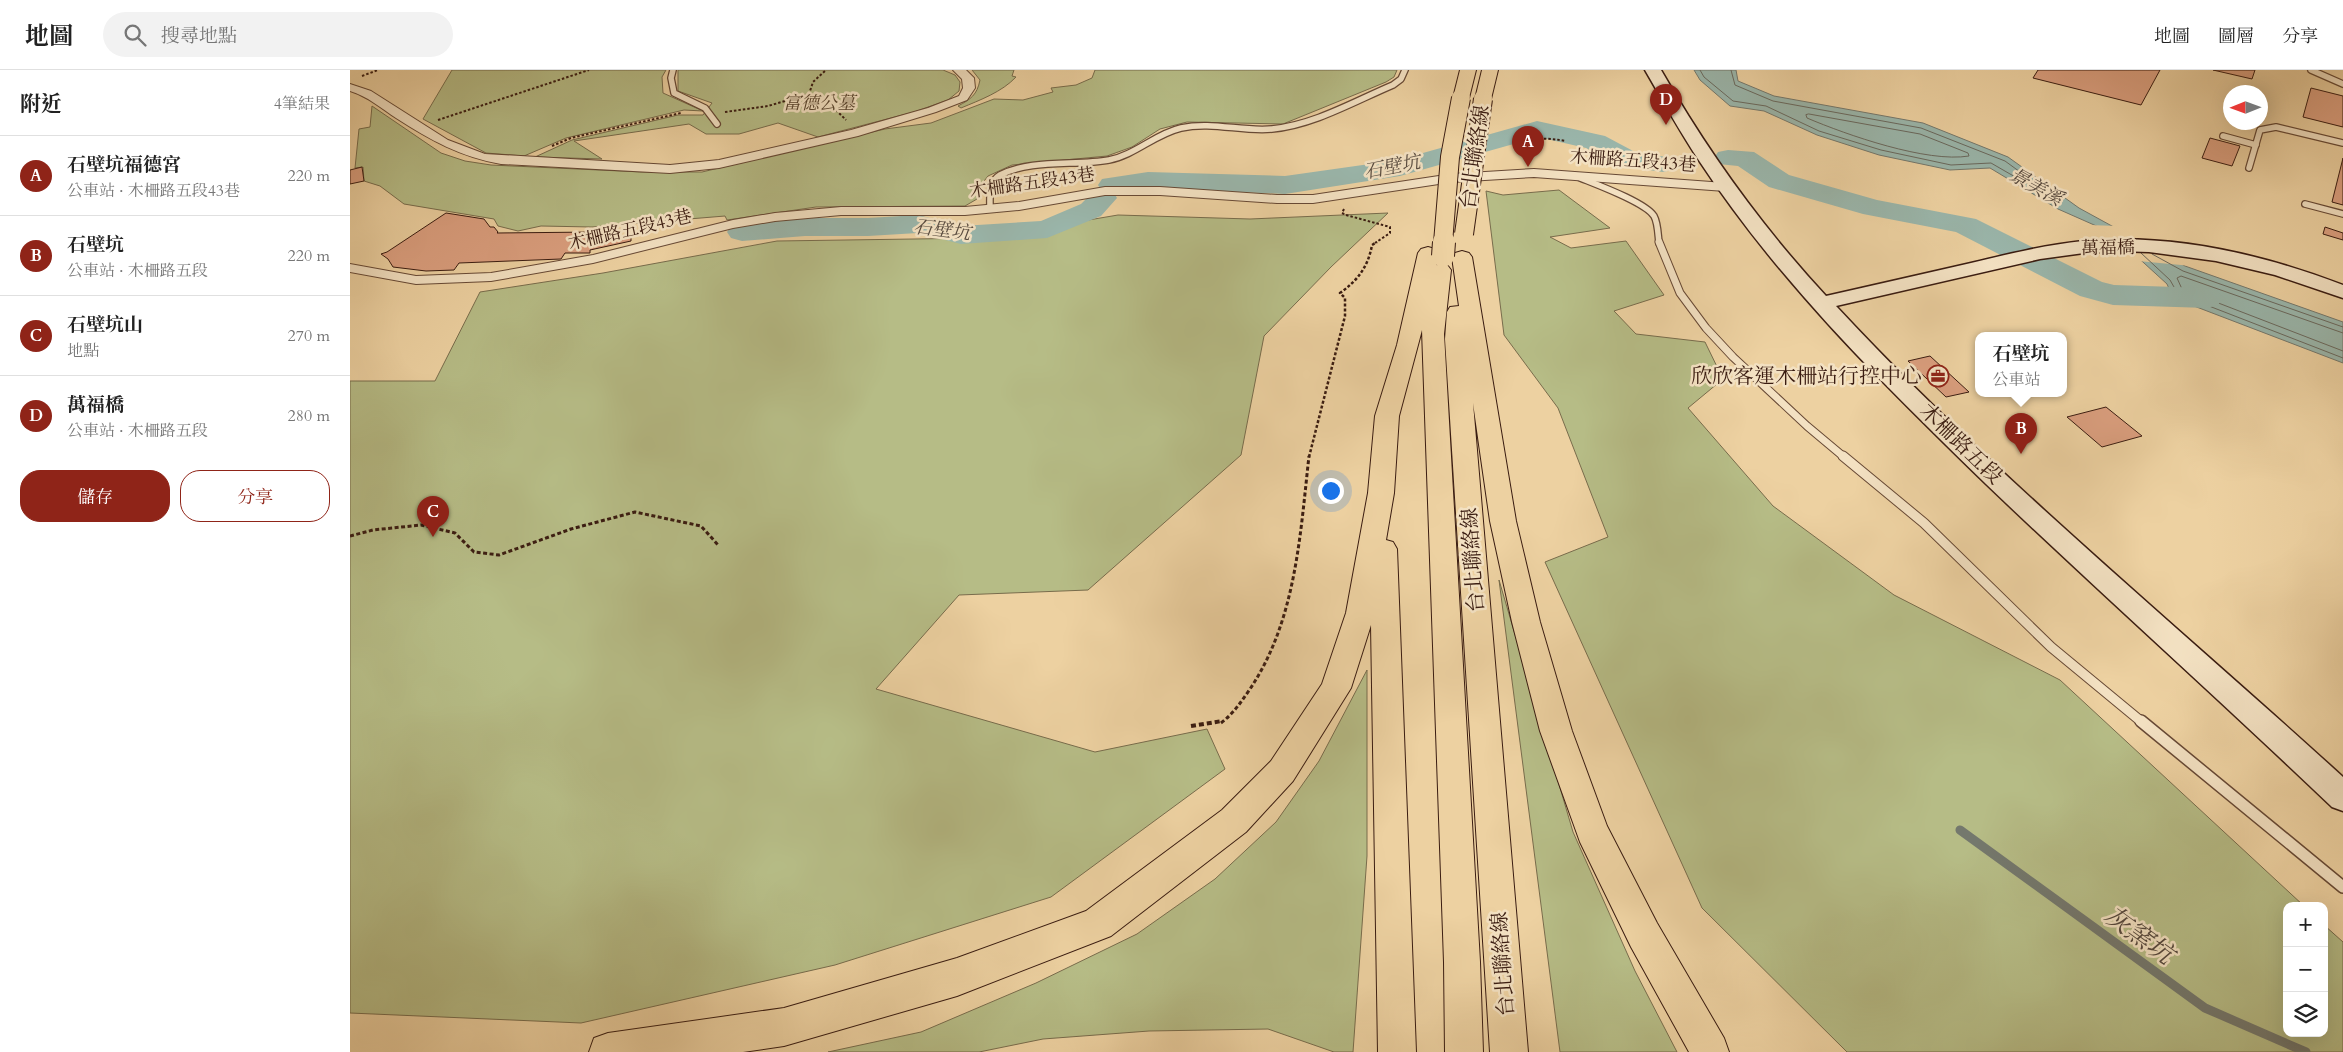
<!DOCTYPE html>
<html lang="zh-TW">
<head>
<meta charset="utf-8">
<style>
  :root { --surface:#fff; --page:#f2f2f2; --text:#222; --muted:#767676; --line:#e0e0e0; --accent:#8f2418 }
  body { margin:0; font-family:Cardo,"Noto Serif TC",serif; background:var(--page); color:var(--text) }
  .controls { position:absolute; right:15px; bottom:15px; display:grid; overflow:hidden; border-radius:10px; box-shadow:0 5px 20px #0002 }
  .controls button { width:45px; height:45px; display:grid; place-items:center; padding:0; border:0; border-bottom:1px solid var(--line); background:var(--surface); color:var(--text); font:25px sans-serif }
  .compass { position:absolute; left:1873px; top:15px; width:45px; height:45px; border-radius:50%; background:var(--surface); box-shadow:0 5px 20px #0002; rotate:269deg }
  .you { position:absolute; left:980px; top:420px; width:18px; height:18px; margin:-12px; border:4px solid #fff; border-radius:50%; background:#1a73e8; box-shadow:0 0 0 8px #1a73e833 }
  .badge { display:grid; place-items:center; width:32px; height:32px; border-radius:50%; background:var(--accent); color:#fff; font-size:16px; font-weight:700 }
  .pin { position:absolute; translate:-50% -41px; filter:drop-shadow(0 1px 2px #0008) }
  .pin::after { content:''; position:absolute; top:26px; width:18px; height:15px; background:inherit; clip-path:polygon(0 0,100% 0,50% 100%) }
  .popup { position:absolute; left:1625px; top:262px; width:92px; height:65px; box-sizing:border-box; display:grid; place-content:center; border-radius:10px; background:var(--surface); filter:drop-shadow(0 1px 4px #0005); font-size:16px; white-space:nowrap; color:var(--muted) }
  .popup b { font-size:19px; color:var(--text) }
  .popup::after { content:''; position:absolute; left:50%; top:100%; margin-left:-10px; border:10px solid transparent; border-top-color:var(--surface) }
  .list { margin:0; padding:0; list-style:none }
  h2 { display:flex; justify-content:space-between; align-items:center; height:65px; margin:0; padding:0 20px; font-size:21px }
  h2 small { font-size:16px; font-weight:400; color:var(--muted) }
  .list li { display:grid; grid-template-columns:32px 1fr auto; gap:15px; align-items:center; box-sizing:border-box; height:80px; padding:0 20px; border-top:1px solid var(--line) }
  .list b { display:block; font-size:19px; white-space:nowrap }
  .list p { margin:0; font-size:16px; white-space:nowrap; color:var(--muted) }
  .list em { font-size:16px; font-style:normal; color:var(--muted) }
  .actions { display:flex; gap:10px; padding:15px 20px }
  .actions a { flex:1; padding:11px 0; border:1px solid var(--accent); border-radius:20px; text-align:center; font-size:18px; color:var(--accent) }
  .actions .main { background:var(--accent); color:#fff }
  .icon { flex:none; width:28px; height:28px; fill:none; stroke:currentColor; stroke-width:2; stroke-linecap:round; stroke-linejoin:round }
  .map { position:relative; flex:none; width:1993px; height:982px; overflow:hidden }
  header { display:flex; align-items:center; gap:30px; box-sizing:border-box; height:70px; padding:0 25px; background:var(--surface); border-bottom:1px solid var(--line) }
  header strong { font-size:24px }
  nav { display:flex; gap:28px; margin-inline-start:auto; font-size:18px }
  .search { width:350px; height:45px; background:var(--page); display:flex; align-items:center; gap:12px; box-sizing:border-box; padding:0 18px; border-radius:28px; color:var(--muted); font-size:19px }
  main { display:flex }
  aside { flex:1; background:var(--surface) }
  .map>svg:first-child { display:block }
</style>
</head>
<body>
<header>
<strong>地圖</strong>
<div class="search"><svg class="icon" aria-label="search" viewBox="0 0 24 24"><circle cx="10" cy="10" r="6"/><path d="M15 15l6 6"/></svg>搜尋地點</div>
<nav><a>地圖</a><a>圖層</a><a>分享</a></nav>
</header>
<main>
<aside>
<h2>附近<small>4筆結果</small></h2>
<ul class="list">
<li><span class="badge">A</span><div><b>石壁坑福德宮</b><p>公車站 · 木柵路五段43巷</p></div><em>220 m</em></li>
<li><span class="badge">B</span><div><b>石壁坑</b><p>公車站 · 木柵路五段</p></div><em>220 m</em></li>
<li><span class="badge">C</span><div><b>石壁坑山</b><p>地點</p></div><em>270 m</em></li>
<li><span class="badge">D</span><div><b>萬福橋</b><p>公車站 · 木柵路五段</p></div><em>280 m</em></li>
</ul>
<div class="actions"><a class="main">儲存</a><a>分享</a></div>
</aside>
<div class="map">
<svg width="1993" height="982" viewBox="0 0 1993 982">
  <rect width="100%" height="100%" fill="#edd1a1"/>
  <filter id="stains"><feTurbulence type="fractalNoise" baseFrequency=".004" numOctaves="4"/><feColorMatrix values="0 0 0 0 .2 0 0 0 0 .09 0 0 0 0 .02 0 0 0 .5 -.17"/></filter>
  <radialGradient id="worn" r=".72"><stop offset=".6" stop-color="#630" stop-opacity="0"/><stop offset="1" stop-color="#630" stop-opacity=".3"/></radialGradient>
  <!-- green -->
  <g fill="#b6bc86" stroke="#786c4c">
    <polygon points="102,0 316,0 312,7 313,23 353,41 334,40 216,68 174,86 136,83 73,49"/>
    <polygon points="328,0 593,0 605,5 610,12 609,21 598,30 564,42 468,67 428,53 389,64 356,64 339,54 224,71 252,89 185,87 222,70 328,45 353,45 362,33 328,21"/>
    <path d="M622,0H664L662,6L666,7C652,22 630,30 611,38L608,36C621,29 627,25 630,10Z"/>
    <polygon points="745,0 1047,0 1044,7 1036,12 933,54 837,52 810,59 782,77 757,86 662,95 638,106 631,115 627,129 615,136 466,137 377,150 375,146 242,157 191,156 168,161 148,156 144,149 54,134 30,116 14,111 13,97 5,98 9,59 20,57 22,36 91,83 115,91 141,95 292,102 352,102 535,59 581,53 644,29 673,30 703,22 701,18 726,15 742,8"/>
    <polygon points="1209,120 1260,158 1200,167 1221,178 1276,171 1314,225 1264,241 1286,264 1355,272 1373,309 1338,338 1423,436 1544,525 1710,610 1954,836 1937,836 1937,963 1974,963 1974,855 1993,872 1993,982 1497,982 1352,838 1195,492 1258,467 1208,338 1154,265 1136,121 1153,125"/>
    <polygon points="1038,143 981,197 914,266 891,385 738,520 609,525 526,619 745,682 857,659 875,699 701,827 485,895 231,953 0,943 0,311 85,311 130,222 253,203 427,171 632,168 768,145 900,149"/>
    <polygon points="1149,510 1223,762 1285,901 1327,982 1210,982"/>
    <polygon points="1017,600 1017,786 1003,982 984,982 918,959 799,961 693,969 629,982 478,982 571,962 686,913 787,864 865,809 926,752 969,691"/>
  </g>
  <!-- water -->
  <polygon fill="#9ab6ab" stroke="#74786d" points="1344,0 1386,0 1388,11 1424,26 1573,53 1658,87 1729,138 1835,196 1993,252 1993,293 1823,228 1817,214 1760,162 1708,139 1640,98 1600,100 1529,85 1467,65 1414,41 1380,36 1350,10"/>
  <!-- pier -->
  <polygon fill="#edd1a1" points="1739,155 1767,156 1842,196 1788,191 1759,164"/>
  <g fill="none" stroke-linecap="round" stroke-linejoin="round">
    <!-- shore -->
    <g stroke="#6a695e" stroke-width="1">
      <polyline points="1350,0 1354,7 1383,31 1416,36 1469,61 1531,80 1601,95 1641,93 1686,119 1689,118 1688,115 1655,91 1571,58 1423,31 1385,15 1381,0"/>
      <path d="M1459,44L1570,64L1618,83L1619,86C1577,93 1497,65 1457,48L1456,45Z"/>
      <polyline points="1791,183 1820,210 1828,224 1993,288"/>
      <polyline points="1802,184 1833,201 1993,257"/>
      <polyline points="1993,263 1831,206 1827,208 1832,219 1993,281"/>
    </g>
    <!-- stream -->
    <polyline stroke="#74786d" stroke-width="9" points="1610,760 1855,938 1956,982"/>
    <!-- river -->
    <g fill="#9ab6ab" fill-rule="evenodd">
      <polygon points="1187,51 1255,66 1285,82 1323,88 1327,94 1323,100 1313,102 1278,97 1268,95 1236,78 1188,67 1050,106 935,124 798,118 764,123 767,128 751,146 697,168 611,174 568,163 518,166 455,166 392,171 381,168 377,162 381,156 455,148 518,148 568,145 611,156 691,151 731,134 743,122 751,120 748,115 752,109 798,102 935,106 1048,90"/>
      <polygon points="1378,80 1404,82 1439,105 1527,130 1626,149 1752,212 1764,215 1857,218 1868,221 1873,228 1868,235 1857,238 1763,235 1730,226 1606,162 1513,144 1419,117 1388,96 1368,94 1364,88 1368,82"/>
    </g>
  </g>
  <!-- building -->
  <g fill="#db9f7f" stroke="#3a1c11">
    <polygon points="1688,0 1810,0 1791,35 1683,8"/>
    <polygon points="1863,0 1905,0 1902,9"/>
    <polygon points="1961,18 1993,26 1993,57 1953,47"/>
    <polygon points="1860,68 1890,76 1882,96 1852,88"/>
    <polygon points="1993,88 1993,135 1982,132"/>
    <polygon points="12,97 14,111 0,114 0,100"/>
    <polygon points="96,143 134,149 140,157 144,157 148,162 147,163 245,162 243,171 281,165 281,171 240,180 240,183 215,183 211,189 109,193 104,200 76,201 43,197 38,189 31,184 37,182"/>
    <polygon points="1975,157 1993,163 1993,170 1973,164"/>
    <polygon points="1580,286 1619,322 1596,327 1558,291"/>
    <polygon points="1756,337 1792,366 1752,377 1717,347"/>
  </g>
  <g fill="none" stroke-linecap="round" stroke-linejoin="round">
    <!-- lane-far3 casing -->
    <g stroke="#674935" stroke-width="8">
      <g id="lane-far3">
        <polyline points="323,0 321,8 324,23 355,38 367,54"/>
        <polyline points="1961,0 1993,14"/>
        <polyline points="1873,66 1906,75"/>
        <polyline points="1899,98 1910,60 1926,57 1993,73"/>
        <path d="M1228,107C1245,114 1295,132 1304,146C1308,153 1308,165 1309,173"/>
        <polyline points="1955,134 1993,144"/>
        <path d="M640,139C640,127 638,112 650,105C680,89 726,96 759,90C785,85 805,64 831,58C862,51 892,62 922,59C964,55 1005,31 1043,15L1051,9L1055,0"/>
      </g>
    </g>
    <!-- lane-far2 casing -->
    <g stroke="#674935" stroke-width="9">
      <polyline id="lane-far2" points="1309,172 1330,223 1356,258 1383,287 1457,356 1494,387"/>
    </g>
    <!-- lane-far1 casing -->
    <g stroke="#674935" stroke-width="11">
      <polyline id="lane-far1" points="1493,386 1574,453 1701,577 1793,653"/>
    </g>
    <!-- lane casing -->
    <g stroke="#674935" stroke-width="14">
      <polyline id="lane" points="1791,651 1993,817"/>
    </g>
    <!-- street casing -->
    <g stroke="#674935" stroke-width="2">
      <g id="street">
        <path d="M603,0H616L624,8L625,18L617,30L586,42L508,66L369,98L320,103L151,94C111,87 80,70 46,48C31,38 17,26 0,21V14L21,21L98,70L135,84L320,95L369,90L501,60L578,38L609,26L613,18L612,9Z"/>
        <polygon points="1184,99 1375,113 1381,117 1375,121 1184,107 1102,112 963,133 927,133 810,125 755,125 669,140 615,145 491,145 425,151 383,158 243,193 141,211 66,214 0,202 0,194 66,206 141,203 243,185 383,150 425,143 491,137 615,137 669,132 755,117 810,117 927,125 963,125 1102,104"/>
      </g>
    </g>
    <!-- secondary casing -->
    <g stroke="#3a1c11" stroke-width="3">
      <path id="secondary" d="M1295,0H1311C1358,82 1412,157 1476,226C1525,215 1573,204 1621,193C1658,184 1695,175 1733,171C1820,163 1912,184 1993,215V228L1925,205L1866,191L1799,182L1766,181L1734,183L1690,189L1486,236C1643,405 1823,552 1993,707V741L1982,737C1868,628 1750,523 1636,414C1533,314 1429,212 1350,92C1330,62 1313,31 1295,0Z"/>
    </g>
    <!-- highway casing -->
    <g stroke="#3a1c11" stroke-width="2">
      <g id="highway">
        <polygon points="1110,0 1126,0 1119,28 1117,32 1105,32 1103,28"/>
        <polygon points="1132,0 1148,0 1141,29 1139,33 1127,33 1125,29"/>
        <polygon points="1078,177 1085,179 1088,183 1086,195 1098,196 1101,200 1094,264 1130,892 1133,982 1095,982 1094,892 1072,260 1049,346 1044,423 1036,470 1043,472 1047,479 1066,982 1028,982 1021,555 1001,618 943,711 896,762 761,866 607,926 434,976 393,982 239,982 244,968 258,963 434,938 607,888 736,841 872,740 921,691 972,614 996,543 1018,423 1025,346 1047,275 1068,183 1071,179"/>
        <polygon points="1112,181 1119,183 1122,187 1166,451 1190,552 1222,661 1257,756 1307,853 1374,968 1379,982 1339,982 1281,877 1230,772 1190,661 1162,552 1140,451 1123,333 1178,982 1140,982 1095,269 1097,242 1100,237 1109,236 1102,187 1105,183"/>
      </g>
    </g>
    <!-- path-far3 -->
    <g stroke="#3a1c11" stroke-width="2" stroke-dasharray="2.5 2" stroke-linecap="butt">
      <polyline points="12,6 28,0"/>
      <polyline points="459,24 484,38 496,50"/>
      <polyline points="375,42 418,36 459,24 463,12 476,0"/>
      <polyline points="88,50 239,0"/>
      <polyline points="202,76 221,68 331,43"/>
      <path d="M1177,89L1170,75C1186,67 1199,68 1216,71"/>
      <polyline points="994,139 992,143 996,145 1040,157 1040,163 1025,173"/>
    </g>
    <!-- path-far2 -->
    <path stroke="#3a1c11" stroke-width="2.5" stroke-dasharray="3 2" stroke-linecap="butt" d="M959,387L995,246V228L990,223C1008,210 1018,197 1022,175L1027,172"/>
    <!-- path-far1 -->
    <g stroke="#3a1c11" stroke-width="3" stroke-dasharray="4 2.5" stroke-linecap="butt">
      <polyline points="0,466 23,460 71,455 105,463 124,482 149,485 221,459 285,442 351,456 369,476"/>
      <path d="M871,653C884,643 891,632 900,619C946,550 950,466 959,386"/>
    </g>
    <!-- path -->
    <polyline stroke="#3a1c11" stroke-width="4" stroke-dasharray="5 3" stroke-linecap="butt" points="841,656 872,651"/>
    <!-- lane-far3 -->
    <use href="#lane-far3" stroke="#f3e1c2" stroke-width="5.5"/>
    <!-- lane-far2 -->
    <use href="#lane-far2" stroke="#f3e1c2" stroke-width="7"/>
    <!-- lane-far1 -->
    <use href="#lane-far1" stroke="#f3e1c2" stroke-width="9"/>
    <!-- lane -->
    <use href="#lane" stroke="#f3e1c2" stroke-width="11"/>
    <!-- street -->
    <use href="#street" fill="#f3e1c2" fill-rule="evenodd"/>
    <!-- secondary -->
    <use href="#secondary" fill="#f3e1c2" fill-rule="evenodd"/>
    <!-- highway -->
    <use href="#highway" fill="#edd1a1" fill-rule="evenodd"/>
    <!-- highway-bridge-far1 casing -->
    <g stroke="#3a1c11" stroke-width="20" stroke-linecap="butt">
      <g id="highway-bridge-far1">
        <polyline points="1114,164 1133,29"/>
        <polyline points="1093,173 1100,87 1111,28"/>
      </g>
    </g>
    <!-- highway-bridge casing -->
    <g stroke="#3a1c11" stroke-width="24" stroke-linecap="butt">
      <polyline id="highway-bridge" points="1093,186 1094,172"/>
    </g>
    <!-- highway-bridge-far1 -->
    <use href="#highway-bridge-far1" stroke="#edd1a1" stroke-width="18"/>
    <!-- highway-bridge -->
    <use href="#highway-bridge" stroke="#edd1a1" stroke-width="22"/>
  </g>
  <!-- icons -->
  <defs>
    <g id="office-ring" transform="scale(1.125)"><circle r="9.5" fill="#f3e1c2" stroke="#8f2418" stroke-width="1.5"/><path d="M-6-3h4V-5.5h4V-3h4V5H-6ZM-1-4.5V-3h2v-1.5ZM-6 0V1H6V0Z" fill="#8f2418"/></g>
  </defs>
  <g fill-rule="evenodd">
    <use href="#office-ring" x="1588" y="306"/>
  </g>
  <g text-anchor="middle" dominant-baseline="central" stroke-width="5" stroke-linejoin="round" paint-order="stroke">
    <!-- far-park labels -->
    <g font-size="18" font-style="italic" fill="#59442e" stroke="#f3e1c2">
      <text x="469" y="33">富德公墓</text>
    </g>
    <!-- far-street labels -->
    <g font-size="18" fill="#3a1c11" stroke="#f3e1c2">
      <text transform="translate(1283 91) rotate(4)">木柵路五段43巷</text>
      <text transform="translate(682 113) rotate(-8)">木柵路五段43巷</text>
      <text transform="translate(280 160) rotate(-13)">木柵路五段43巷</text>
      <text transform="translate(1758 178) rotate(-1)">萬福橋</text>
    </g>
    <!-- far-water labels -->
    <g font-size="19" font-style="italic" fill="#574a3f" stroke="#f3e1c2">
      <text transform="translate(1042 97) rotate(-11)">石壁坑</text>
      <text transform="translate(1686 117) rotate(29)">景美溪</text>
      <text transform="translate(592 160) rotate(7)">石壁坑</text>
    </g>
    <!-- street labels -->
    <g font-size="21" fill="#3a1c11" stroke="#f3e1c2">
      <text transform="translate(1125 87) rotate(-82)">台北聯絡線</text>
      <text transform="translate(1611 374) rotate(44)">木柵路五段</text>
      <text transform="translate(1123 490) rotate(-94)">台北聯絡線</text>
      <text transform="translate(1153 894) rotate(-94)">台北聯絡線</text>
    </g>
    <!-- poi labels -->
    <g font-size="21" fill="#3a1c11" stroke="#f3e1c2" text-anchor="end">
      <text x="1572" y="306">欣欣客運木柵站行控中心</text>
    </g>
    <!-- near-water labels -->
    <g font-size="26" font-style="italic" fill="#574a3f" stroke="#f3e1c2">
      <text transform="translate(1789 865) rotate(36)">灰窯坑</text>
    </g>
  </g>
  <rect width="100%" height="100%" filter="url(#stains)"/>
  <rect width="100%" height="100%" fill="url(#worn)"/>
</svg>
<div class="controls">
<button>+</button>
<button>−</button>
<button><svg class="icon" aria-label="layers" viewBox="0 0 24 24"><path d="M12 4l9 5-9 5-9-5zM3 14l9 5 9-5"/></svg></button>
</div>
<svg class="compass" viewBox="-18 -18 36 36"><path d="M0-13l5 13h-10z" fill="#e53935"/><path d="M0 13l5-13h-10z" fill="#767676"/></svg>
<div class="you"></div>
<div class="pin badge" style="left:1178px;top:97px">A</div>
<div class="pin badge" style="left:1671px;top:384px">B</div>
<div class="popup"><b>石壁坑</b>公車站</div>
<div class="pin badge" style="left:83px;top:467px">C</div>
<div class="pin badge" style="left:1316px;top:55px">D</div>
</div>
</main>
</body>
</html>
